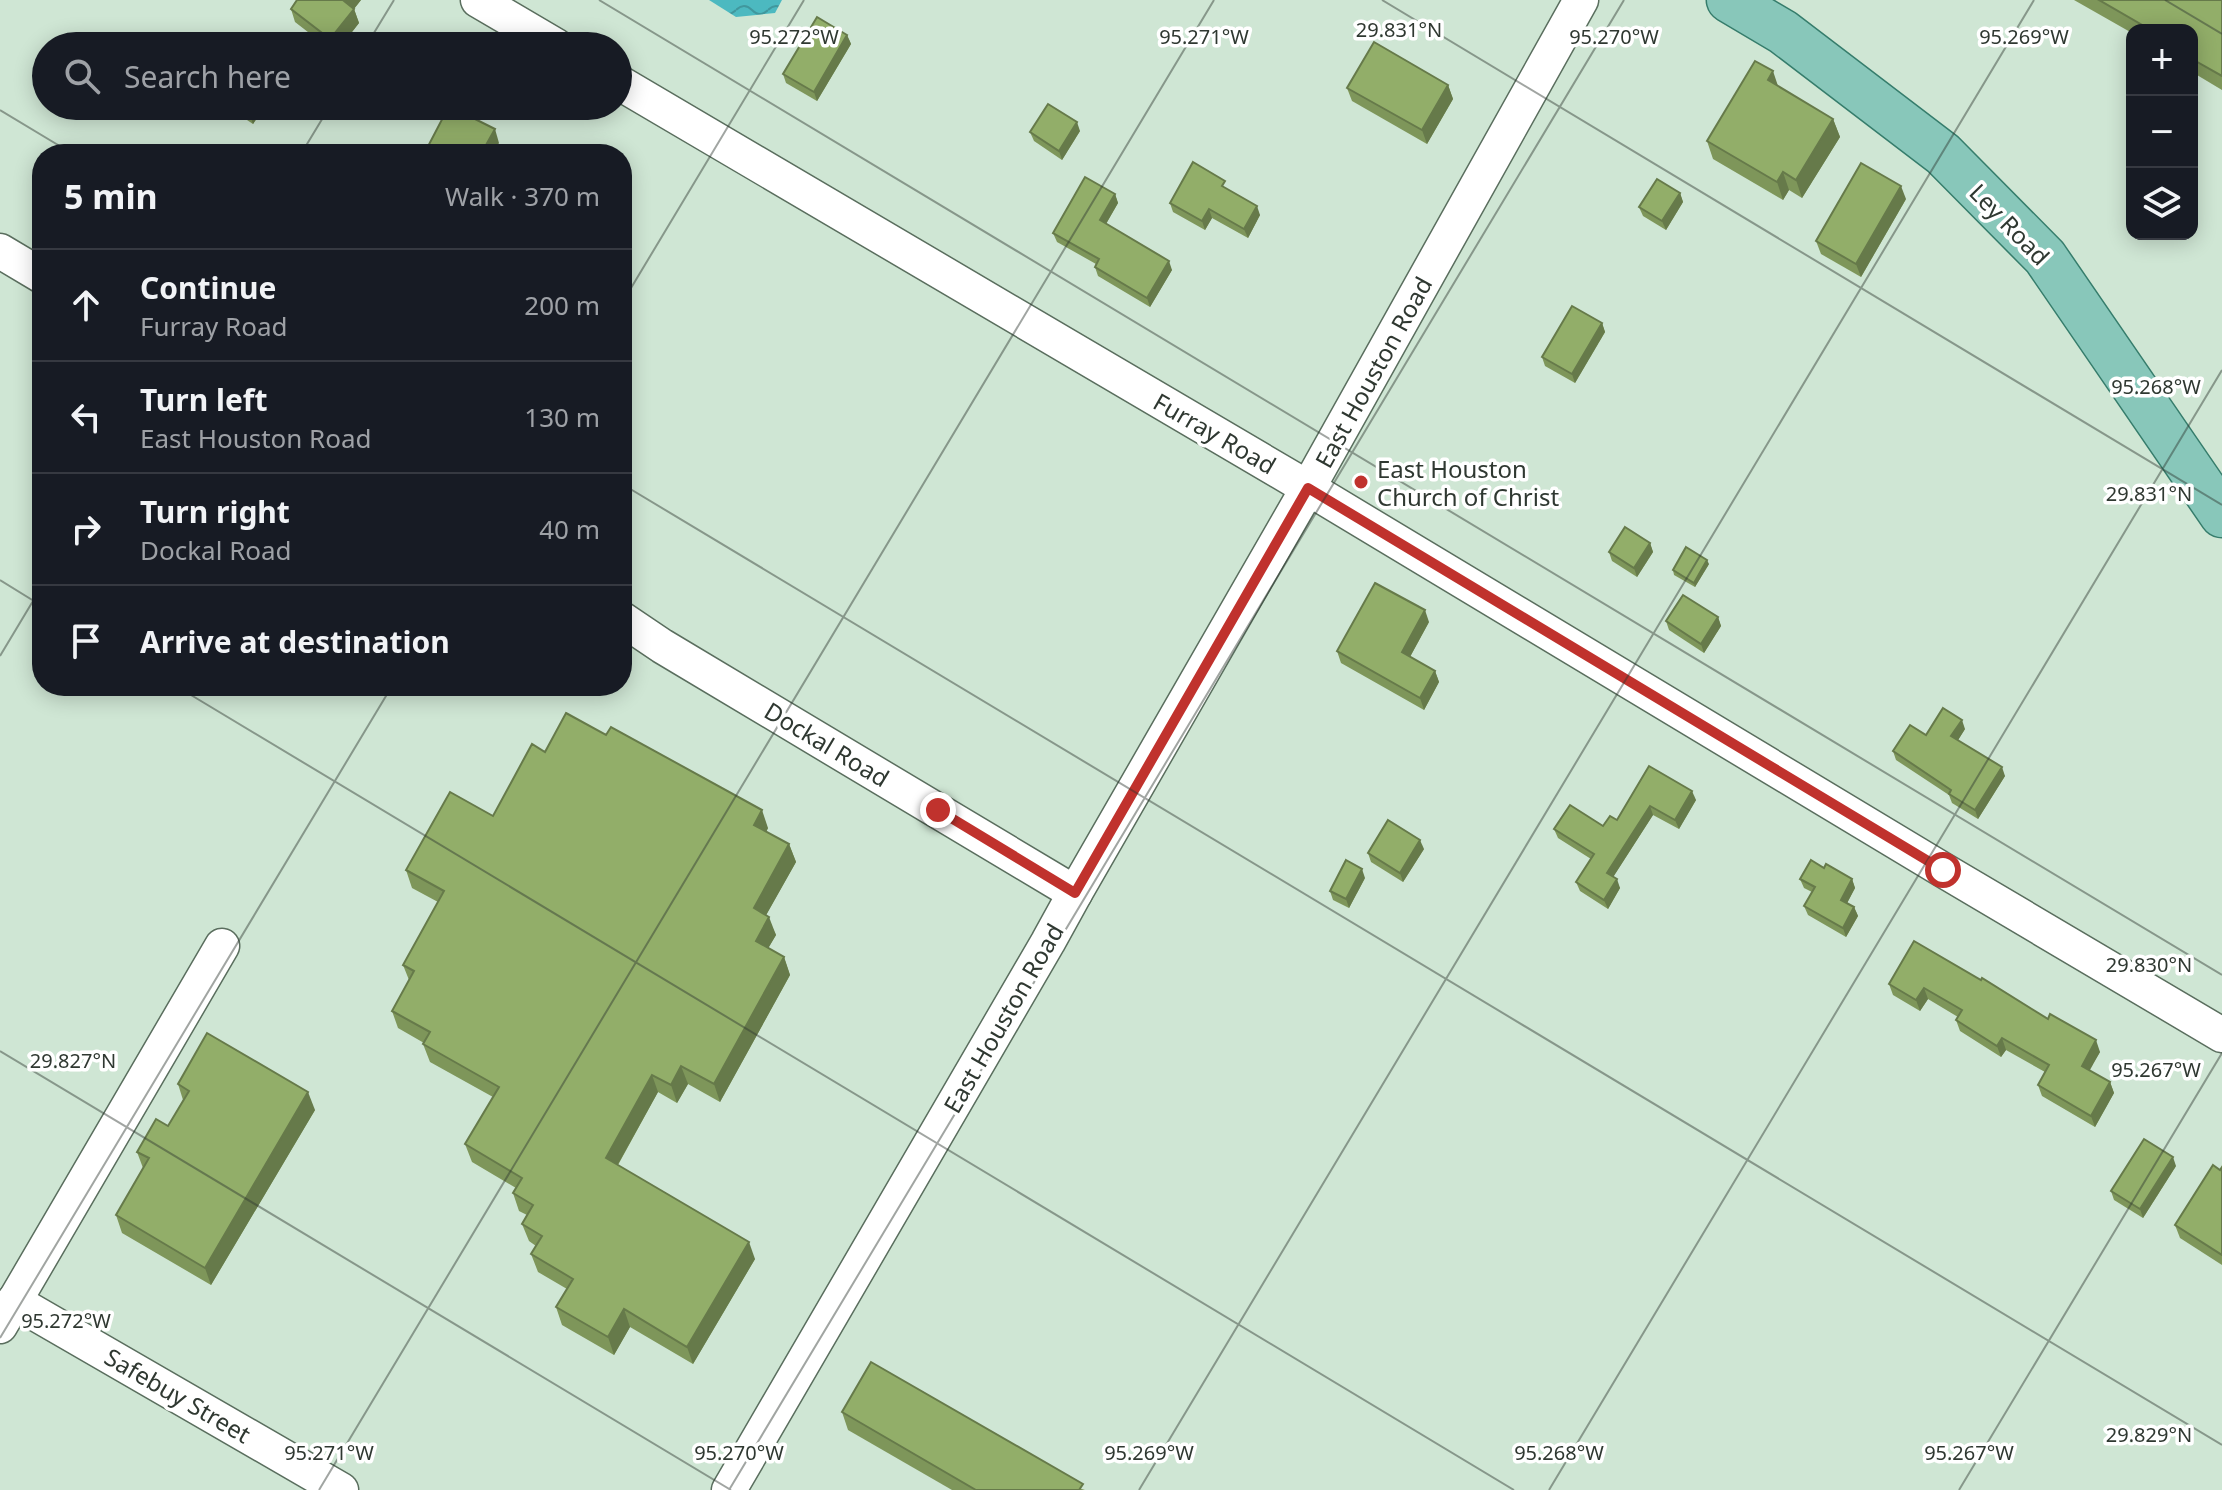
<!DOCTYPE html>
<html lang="en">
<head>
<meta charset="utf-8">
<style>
  :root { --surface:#171b24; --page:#242831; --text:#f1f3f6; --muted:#9ea1a6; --line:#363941 }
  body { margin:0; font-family:"Noto Sans",sans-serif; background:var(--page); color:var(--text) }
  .controls { position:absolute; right:24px; top:24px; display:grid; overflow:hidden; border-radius:16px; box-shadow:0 4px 20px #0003 }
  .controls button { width:72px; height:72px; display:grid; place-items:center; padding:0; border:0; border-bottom:2px solid var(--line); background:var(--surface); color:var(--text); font:40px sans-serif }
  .stop { position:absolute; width:24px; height:24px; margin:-18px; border:6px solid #c0322d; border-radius:50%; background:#fff }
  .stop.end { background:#c0322d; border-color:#fff; box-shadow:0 2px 8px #0008 }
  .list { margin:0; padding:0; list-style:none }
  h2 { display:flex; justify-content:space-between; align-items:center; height:104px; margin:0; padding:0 32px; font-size:34px }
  h2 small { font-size:26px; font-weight:400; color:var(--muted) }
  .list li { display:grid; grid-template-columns:52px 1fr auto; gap:24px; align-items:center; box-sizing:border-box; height:112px; padding:0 32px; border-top:2px solid var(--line) }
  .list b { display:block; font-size:30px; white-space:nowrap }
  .list p { margin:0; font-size:26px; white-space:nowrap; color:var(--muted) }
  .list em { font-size:26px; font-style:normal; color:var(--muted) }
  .icon { flex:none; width:44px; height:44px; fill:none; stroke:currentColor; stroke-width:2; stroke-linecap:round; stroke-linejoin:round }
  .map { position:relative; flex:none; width:2222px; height:1490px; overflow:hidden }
  .search { position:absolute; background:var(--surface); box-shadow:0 4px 20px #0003; left:32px; top:32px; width:600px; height:88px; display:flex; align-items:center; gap:20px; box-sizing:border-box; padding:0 28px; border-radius:44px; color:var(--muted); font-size:30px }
  .panel { position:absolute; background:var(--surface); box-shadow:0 4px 20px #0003; left:32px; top:144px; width:600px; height:552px; border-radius:32px }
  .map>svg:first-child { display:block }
</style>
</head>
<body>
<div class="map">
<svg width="2222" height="1490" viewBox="0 0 2222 1490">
  <defs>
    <pattern id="water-waves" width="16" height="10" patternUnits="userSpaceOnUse" patternTransform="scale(2)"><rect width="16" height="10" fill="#4cb9c0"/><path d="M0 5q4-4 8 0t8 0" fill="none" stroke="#40979d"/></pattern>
  </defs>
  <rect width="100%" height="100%" fill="#cfe6d4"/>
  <!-- water -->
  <polygon fill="url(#water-waves)" points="709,0 782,0 775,13 736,17"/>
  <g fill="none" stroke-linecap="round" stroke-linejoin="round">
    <!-- minor casing -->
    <g stroke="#5a6e5e" stroke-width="37">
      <g id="minor">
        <polyline points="478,0 556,46"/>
        <polyline points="618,82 1308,488 1943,870 2222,1035"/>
        <polyline points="0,251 42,276"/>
        <polyline points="622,619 662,646 1075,893"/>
        <polyline points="14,1301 341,1490"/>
        <polyline points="0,1326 222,946"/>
        <polyline points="729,1490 1048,942 1075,893 1308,488 1581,0"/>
      </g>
    </g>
    <!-- major casing -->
    <g stroke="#367d6c" stroke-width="47">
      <polyline id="major" points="1729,0 1783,32 1943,154 2045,257 2222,515"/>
    </g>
    <!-- minor -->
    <use href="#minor" stroke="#fff" stroke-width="34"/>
    <!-- major -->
    <use href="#major" stroke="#88c7ba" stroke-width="44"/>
  </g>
  <!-- wall -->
  <g fill="#7e965a">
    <polygon points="361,0 354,9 359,23 341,46 326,46 295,22 291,9"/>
    <polygon points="2074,0 2222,0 2222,90 2192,72 2192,30 2132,30 2132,33"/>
    <polygon points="847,35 851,44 817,101 786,83 783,74"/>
    <polygon points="1448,85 1453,99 1427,144 1352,101 1347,88"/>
    <polygon points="1778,86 1833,119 1840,137 1802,198 1789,190 1783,200 1713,159 1707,141"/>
    <polygon points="226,106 265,106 253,124"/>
    <polygon points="1080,131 1062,160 1034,141 1030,132"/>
    <polygon points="1228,190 1260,215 1248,238 1212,218 1205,230 1173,212 1170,203"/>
    <polygon points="1680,193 1683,202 1666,230 1643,216 1639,207"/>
    <polygon points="1115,194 1118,203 1106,224 1172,270 1150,307 1098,276 1095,267 1096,264 1057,242 1053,233"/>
    <polygon points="1906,199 1861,277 1821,254 1816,241"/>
    <polygon points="1602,323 1605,332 1575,383 1545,366 1542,357"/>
    <polygon points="1650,543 1653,552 1637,577 1612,561 1609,552"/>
    <polygon points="1709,564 1695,587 1674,575 1673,570"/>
    <polygon points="1718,617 1721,626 1704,653 1669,630 1666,621"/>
    <polygon points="1429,622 1410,657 1435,671 1439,682 1424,710 1341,663 1337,651"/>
    <polygon points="1965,729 1958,740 2005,776 1978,819 1952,803 1949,795 1896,760 1893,751 1926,735"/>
    <polygon points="545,752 768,828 766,832 789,844 796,862 766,915 776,935 768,948 784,957 790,975 720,1102 688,1084 677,1103 658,1092 618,1165 755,1259 693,1364 630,1327 614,1355 562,1325 556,1307 567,1289 538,1272 531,1254 536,1246 529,1241 522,1224 527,1215 519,1211 513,1193 516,1188 472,1162 465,1144 493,1097 430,1062 423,1044 424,1043 398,1028 392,1011 409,980 403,965 438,902 412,888 406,870 493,816"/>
    <polygon points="1649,766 1696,800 1679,829 1653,815 1613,877 1620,888 1608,909 1580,891 1576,882 1591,859 1558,838 1554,829 1603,826 1617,820"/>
    <polygon points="1424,849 1403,882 1371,862 1368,853"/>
    <polygon points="1824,868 1852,879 1855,888 1847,903 1854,907 1858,916 1846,937 1808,915 1804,906 1812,892 1804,888 1800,879"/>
    <polygon points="1365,878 1349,908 1333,900 1330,891"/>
    <polygon points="1914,941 2100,1052 2089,1070 2110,1082 2114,1093 2095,1127 2042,1096 2038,1085 2045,1072 2006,1050 2001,1057 1960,1031 1956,1020 1958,1017 1928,999 1920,1011 1893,995 1889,984"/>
    <polygon points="178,1084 315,1110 211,1285 122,1233 116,1215 143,1168 137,1152 168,1126 183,1100"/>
    <polygon points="2176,1166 2143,1218 2114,1200 2111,1191"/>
    <polygon points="2222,1167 2222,1265 2180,1238 2175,1225"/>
    <polygon points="842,1412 1085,1490 952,1490 848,1430"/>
  </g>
  <!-- shaded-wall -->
  <g fill="#667a4a">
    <polygon points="345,0 361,0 349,15 344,1"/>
    <polygon points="354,9 359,23 341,46 333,46 330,39"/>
    <polygon points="847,35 851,44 817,101 814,92"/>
    <polygon points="1773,71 1779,89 1768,80"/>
    <polygon points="1448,85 1453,99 1427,144 1422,130"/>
    <polygon points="256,106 265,106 253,124 250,115"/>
    <polygon points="1833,119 1840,137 1802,198 1796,180"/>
    <polygon points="1077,122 1080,131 1062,160 1059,151"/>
    <polygon points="495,129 499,143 493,154 481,154"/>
    <polygon points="1783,172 1789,190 1783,200 1777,182"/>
    <polygon points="1901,186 1906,199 1861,277 1856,264"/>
    <polygon points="1680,193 1683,202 1666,230 1662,221"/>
    <polygon points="1115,194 1118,203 1103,229 1100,220"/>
    <polygon points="1257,206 1260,215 1248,238 1244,229"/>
    <polygon points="1209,209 1212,218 1205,230 1202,221"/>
    <polygon points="1169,261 1172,270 1150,307 1147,298"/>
    <polygon points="1602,323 1605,332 1575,383 1572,374"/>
    <polygon points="1650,543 1653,552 1637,577 1634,568"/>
    <polygon points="1707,560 1709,564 1695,587 1694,583"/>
    <polygon points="1425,610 1429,622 1406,664 1402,652"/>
    <polygon points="1718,617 1721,626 1704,653 1701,644"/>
    <polygon points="1435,671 1439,682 1424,710 1420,698"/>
    <polygon points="1962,720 1965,729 1955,745 1951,736"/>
    <polygon points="2002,767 2005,776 1978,819 1975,810"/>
    <polygon points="1692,791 1696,800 1679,829 1675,820"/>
    <polygon points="1650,806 1653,815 1610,882 1607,873"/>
    <polygon points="762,810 768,828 761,842 754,825"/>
    <polygon points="1420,840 1424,849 1403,882 1400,873"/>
    <polygon points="789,844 796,862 760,926 754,908"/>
    <polygon points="1362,869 1365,878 1349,908 1346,899"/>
    <polygon points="1617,879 1620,888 1608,909 1604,900"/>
    <polygon points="1852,879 1855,888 1844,909 1841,900"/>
    <polygon points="1854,907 1858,916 1846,937 1843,928"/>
    <polygon points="769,917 776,935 762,959 756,941"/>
    <polygon points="784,957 790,975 720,1102 714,1084"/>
    <polygon points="1924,988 1928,999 1920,1011 1916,1000"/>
    <polygon points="2002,1038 2006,1050 2001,1057 1997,1046"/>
    <polygon points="2096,1040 2100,1052 2086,1077 2082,1066"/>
    <polygon points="681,1066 688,1084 677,1103 671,1085"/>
    <polygon points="652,1075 658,1092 612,1175 606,1158"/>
    <polygon points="2110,1082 2114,1093 2095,1127 2091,1116"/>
    <polygon points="308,1092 315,1110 211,1285 205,1268"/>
    <polygon points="2173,1157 2176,1166 2143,1218 2140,1209"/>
    <polygon points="749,1242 755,1259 693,1364 687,1347"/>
    <polygon points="624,1309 630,1327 614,1355 608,1337"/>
  </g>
  <!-- building -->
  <g fill="#92ae69" stroke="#667a4a" stroke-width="2">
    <polygon points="297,0 345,0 344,1 354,9 330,39 291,9"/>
    <polygon points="2099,0 2222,0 2222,76 2192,59 2192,30 2151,30"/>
    <polygon points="817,17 847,35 814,92 783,74"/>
    <polygon points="1374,42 1448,85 1422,130 1347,88"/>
    <polygon points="1755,61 1773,71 1768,80 1833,119 1796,180 1783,172 1777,182 1707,141"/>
    <polygon points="1048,104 1077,122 1059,151 1030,132"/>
    <polygon points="236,106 256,106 250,115"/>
    <polygon points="449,106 495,129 481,154 462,154 459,152 458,154 424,154"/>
    <polygon points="1193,162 1225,181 1222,186 1257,206 1244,229 1209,209 1202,221 1170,203"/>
    <polygon points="1861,163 1901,186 1856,264 1816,241"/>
    <polygon points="1085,177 1115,194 1100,220 1169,261 1147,298 1095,267 1099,259 1053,233"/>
    <polygon points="1657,179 1680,193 1662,221 1639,207"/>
    <polygon points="1572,306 1602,323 1572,374 1542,357"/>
    <polygon points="1625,527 1650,543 1634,568 1609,552"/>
    <polygon points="1686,547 1707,560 1694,583 1673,570"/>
    <polygon points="1375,583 1425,610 1402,652 1435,671 1420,698 1337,651"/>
    <polygon points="1683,595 1718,617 1701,644 1666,621"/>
    <polygon points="1943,708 1962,720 1951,736 2002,767 1975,810 1949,794 1951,790 1893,751 1910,725 1926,735"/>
    <polygon points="566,713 606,735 611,727 762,810 754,825 789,844 754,908 769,917 756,941 784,957 714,1084 681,1066 671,1085 652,1075 606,1158 749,1242 687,1347 624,1309 608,1337 556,1307 573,1279 531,1254 542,1236 522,1224 533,1205 513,1193 522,1178 465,1144 499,1087 423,1044 430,1032 392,1011 414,971 403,965 444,891 406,870 450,792 493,816 532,744 545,752"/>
    <polygon points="1649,766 1692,791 1675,820 1650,806 1607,873 1617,879 1604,900 1576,882 1594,854 1554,829 1570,805 1603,826 1610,816 1617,820"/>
    <polygon points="1388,820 1420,840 1400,873 1368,853"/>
    <polygon points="1346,860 1362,869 1346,899 1330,891"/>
    <polygon points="1811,860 1824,868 1826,864 1852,879 1841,900 1854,907 1843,928 1804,906 1815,887 1800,879"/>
    <polygon points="1914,941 1981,980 1982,978 2048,1019 2050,1014 2096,1040 2082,1066 2110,1082 2091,1116 2038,1085 2049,1065 2002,1038 1997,1046 1956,1020 1962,1010 1924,988 1916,1000 1889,984"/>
    <polygon points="207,1033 308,1092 205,1268 116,1215 149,1158 137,1152 156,1119 168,1126 189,1091 178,1084"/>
    <polygon points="2144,1139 2173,1157 2140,1209 2111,1191"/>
    <polygon points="2213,1165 2220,1170 2222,1167 2222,1255 2175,1225"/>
    <polygon points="871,1362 1083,1484 1079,1490 976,1490 842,1412"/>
  </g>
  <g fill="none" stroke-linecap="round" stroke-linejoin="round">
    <!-- route -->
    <polyline stroke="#c0322d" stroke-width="10" points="938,810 1075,893 1308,488 1943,870"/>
  </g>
  <!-- ticks -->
  <path fill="none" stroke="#2f3831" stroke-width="2" stroke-opacity="0.45" d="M599,0L2222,975M1382,0L2222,505M2165,0L2222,34M366,46L394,0M0,110L73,154M301,154L330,106M622,303L804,0M622,484L2222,1445M0,580L42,606M0,656L42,586M176,686L1514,1490M0,1051L731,1490M0,1338L392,686M319,1490L1214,0M729,1490L1624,0M1139,1490L2034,0M1549,1490L2222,370M1959,1490L2222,1053"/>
  <!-- markers -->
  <circle fill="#c0322d" stroke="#fff" stroke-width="3" cx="1361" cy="482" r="8"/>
  <g text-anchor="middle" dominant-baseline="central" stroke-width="7" stroke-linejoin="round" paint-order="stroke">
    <!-- street labels -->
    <g font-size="24" fill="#2f3831" stroke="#fff">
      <text transform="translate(2010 224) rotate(46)">Ley Road</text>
      <text transform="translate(1373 372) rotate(-61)">East Houston Road</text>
      <text transform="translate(1215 433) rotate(30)">Furray Road</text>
      <text transform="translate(827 744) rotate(31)">Dockal Road</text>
      <text transform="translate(1003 1018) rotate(-60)">East Houston Road</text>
      <text transform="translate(178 1395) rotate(30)">Safebuy Street</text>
    </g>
    <!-- poi labels -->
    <g font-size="24" fill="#2f3831" stroke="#fff" text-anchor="start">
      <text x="1377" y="468">East Houston<tspan x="1377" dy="28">Church of Christ</tspan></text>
    </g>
  </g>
  <g font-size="20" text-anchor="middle" fill="#2f3831" stroke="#fff" stroke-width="7" stroke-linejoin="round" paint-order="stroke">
    <text x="1399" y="37">29.831°N</text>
    <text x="794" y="44">95.272°W</text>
    <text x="1204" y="44">95.271°W</text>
    <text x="1614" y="44">95.270°W</text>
    <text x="2024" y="44">95.269°W</text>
    <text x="2156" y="394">95.268°W</text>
    <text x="2149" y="501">29.831°N</text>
    <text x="2149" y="972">29.830°N</text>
    <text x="73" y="1068">29.827°N</text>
    <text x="2156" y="1077">95.267°W</text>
    <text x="66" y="1328">95.272°W</text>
    <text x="2149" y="1442">29.829°N</text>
    <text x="329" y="1460">95.271°W</text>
    <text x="739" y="1460">95.270°W</text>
    <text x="1149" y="1460">95.269°W</text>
    <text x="1559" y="1460">95.268°W</text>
    <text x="1969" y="1460">95.267°W</text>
  </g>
</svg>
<div class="controls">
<button>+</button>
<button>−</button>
<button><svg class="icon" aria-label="layers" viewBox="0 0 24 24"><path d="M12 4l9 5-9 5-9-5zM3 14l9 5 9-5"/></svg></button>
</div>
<div class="stop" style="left:1943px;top:870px"></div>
<div class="stop end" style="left:938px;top:810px"></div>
<div class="search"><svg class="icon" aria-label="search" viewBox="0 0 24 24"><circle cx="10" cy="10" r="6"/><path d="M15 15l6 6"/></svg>Search here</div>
<section class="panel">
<h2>5 min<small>Walk · 370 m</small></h2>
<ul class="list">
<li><svg class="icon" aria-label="ahead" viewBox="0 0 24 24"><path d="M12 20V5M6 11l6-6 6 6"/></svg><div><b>Continue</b><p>Furray Road</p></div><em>200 m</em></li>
<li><svg class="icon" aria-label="left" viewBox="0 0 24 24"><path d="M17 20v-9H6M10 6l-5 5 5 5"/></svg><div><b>Turn left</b><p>East Houston Road</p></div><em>130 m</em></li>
<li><svg class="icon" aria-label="right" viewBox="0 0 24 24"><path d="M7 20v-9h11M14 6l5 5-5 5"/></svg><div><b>Turn right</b><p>Dockal Road</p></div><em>40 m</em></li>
<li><svg class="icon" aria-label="arrive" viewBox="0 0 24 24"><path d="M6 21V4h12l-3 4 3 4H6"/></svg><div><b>Arrive at destination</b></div></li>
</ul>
</section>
</div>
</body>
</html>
